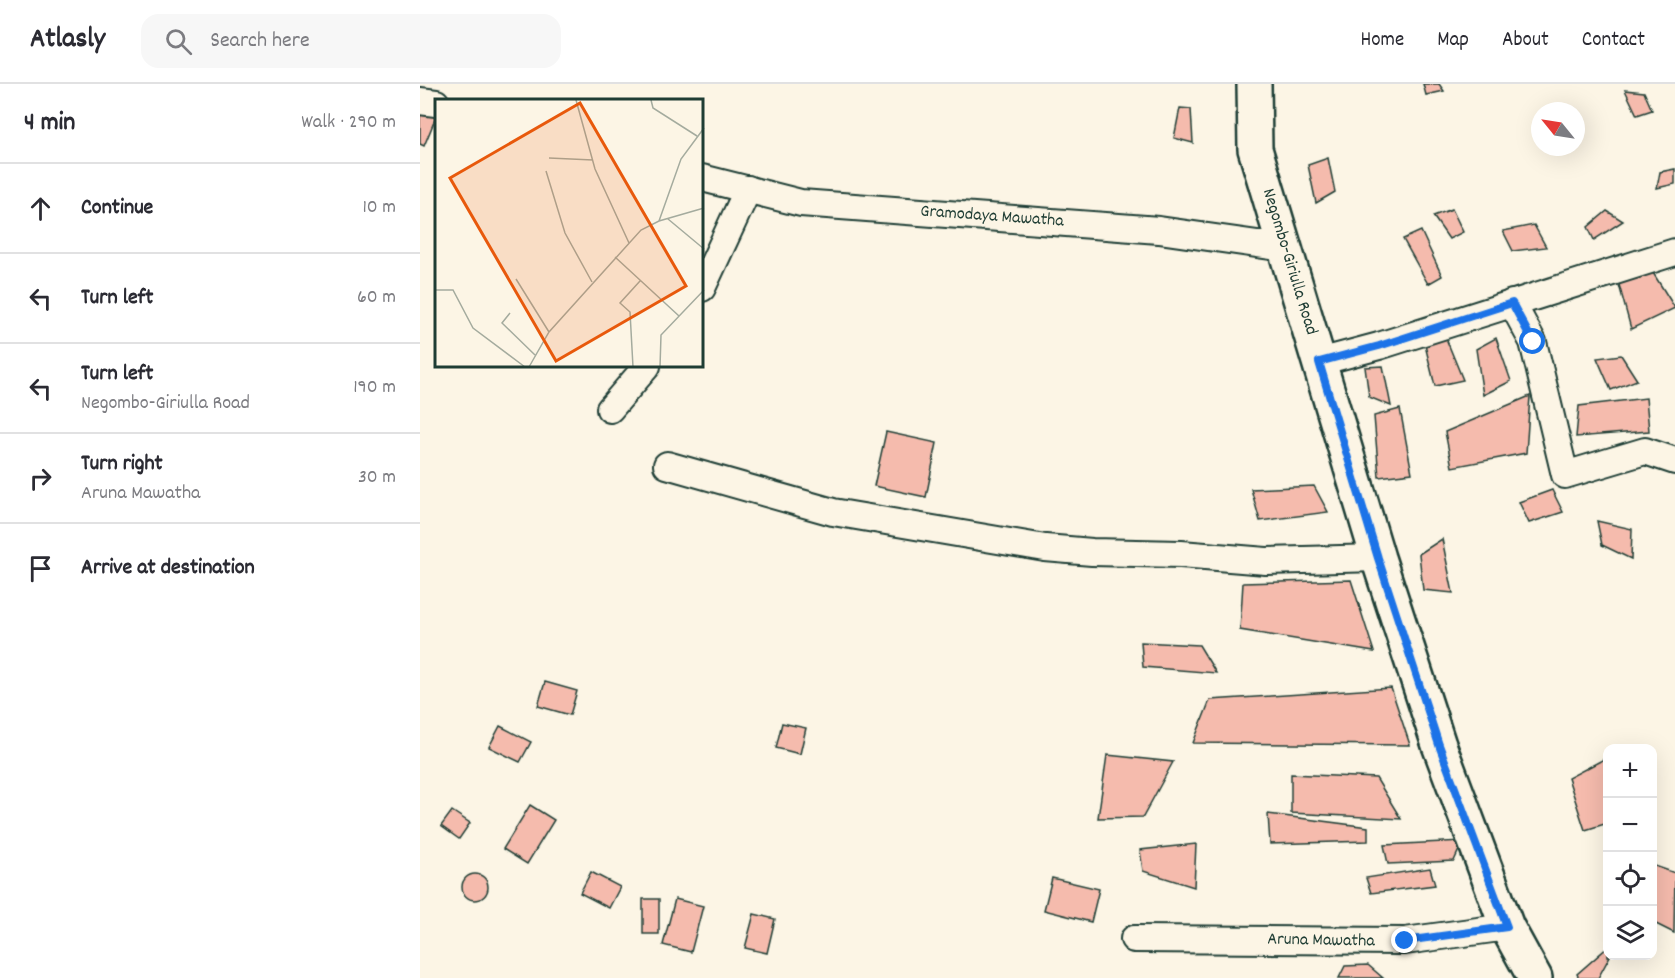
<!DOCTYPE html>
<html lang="en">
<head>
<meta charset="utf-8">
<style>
  :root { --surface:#fff; --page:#f7f7f7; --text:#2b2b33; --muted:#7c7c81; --line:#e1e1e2 }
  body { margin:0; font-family:Dekko,sans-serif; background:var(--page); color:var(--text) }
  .controls { position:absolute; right:18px; bottom:18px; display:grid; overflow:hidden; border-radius:12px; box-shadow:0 6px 24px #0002 }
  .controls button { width:54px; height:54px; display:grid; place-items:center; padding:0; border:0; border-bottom:2px solid var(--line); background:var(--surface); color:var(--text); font:30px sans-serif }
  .compass { position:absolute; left:1111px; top:18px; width:54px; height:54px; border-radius:50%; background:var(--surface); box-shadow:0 6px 24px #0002; rotate:300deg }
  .stop { position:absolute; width:18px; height:18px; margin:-14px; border:4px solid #1a73e8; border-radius:50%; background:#fff }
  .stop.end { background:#1a73e8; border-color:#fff; box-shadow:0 2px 6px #0008 }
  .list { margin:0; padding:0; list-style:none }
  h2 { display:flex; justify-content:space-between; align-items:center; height:78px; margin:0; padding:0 24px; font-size:26px }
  h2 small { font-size:20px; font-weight:400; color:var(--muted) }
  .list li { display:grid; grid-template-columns:39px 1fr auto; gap:18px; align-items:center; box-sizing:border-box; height:90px; padding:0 24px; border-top:2px solid var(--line) }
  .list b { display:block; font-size:22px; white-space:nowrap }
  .list p { margin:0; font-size:20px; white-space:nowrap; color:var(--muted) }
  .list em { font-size:20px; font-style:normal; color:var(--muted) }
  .icon { flex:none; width:33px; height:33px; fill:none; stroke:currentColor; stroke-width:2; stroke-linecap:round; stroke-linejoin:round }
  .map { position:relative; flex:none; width:1255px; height:894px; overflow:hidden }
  header { display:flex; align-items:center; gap:36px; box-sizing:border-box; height:84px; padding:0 30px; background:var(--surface); border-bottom:2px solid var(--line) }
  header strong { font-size:28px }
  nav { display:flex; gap:33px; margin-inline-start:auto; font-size:21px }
  .search { width:420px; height:54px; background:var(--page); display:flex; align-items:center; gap:15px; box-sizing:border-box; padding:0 21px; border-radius:18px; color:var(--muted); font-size:22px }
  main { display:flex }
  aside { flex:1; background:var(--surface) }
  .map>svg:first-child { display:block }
</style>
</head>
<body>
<header>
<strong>Atlasly</strong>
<div class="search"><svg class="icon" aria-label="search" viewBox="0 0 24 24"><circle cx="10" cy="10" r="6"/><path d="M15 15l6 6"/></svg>Search here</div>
<nav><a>Home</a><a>Map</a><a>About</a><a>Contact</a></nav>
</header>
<main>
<aside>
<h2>4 min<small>Walk · 290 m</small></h2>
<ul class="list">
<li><svg class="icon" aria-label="ahead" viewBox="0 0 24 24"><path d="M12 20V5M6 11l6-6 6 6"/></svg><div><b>Continue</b></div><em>10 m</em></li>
<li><svg class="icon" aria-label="left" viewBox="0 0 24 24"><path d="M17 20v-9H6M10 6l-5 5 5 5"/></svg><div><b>Turn left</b></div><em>60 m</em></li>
<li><svg class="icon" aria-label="left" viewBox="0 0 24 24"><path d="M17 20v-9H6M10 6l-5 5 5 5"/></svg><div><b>Turn left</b><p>Negombo-Giriulla Road</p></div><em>190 m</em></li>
<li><svg class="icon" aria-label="right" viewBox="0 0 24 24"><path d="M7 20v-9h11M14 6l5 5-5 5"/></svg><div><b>Turn right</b><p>Aruna Mawatha</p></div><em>30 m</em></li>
<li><svg class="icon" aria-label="arrive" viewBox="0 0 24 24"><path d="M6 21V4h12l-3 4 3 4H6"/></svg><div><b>Arrive at destination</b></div></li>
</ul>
</aside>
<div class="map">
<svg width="1255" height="894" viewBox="0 0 1255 894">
  <rect width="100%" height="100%" fill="#fcf5e5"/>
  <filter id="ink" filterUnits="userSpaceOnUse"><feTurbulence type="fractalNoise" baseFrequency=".0167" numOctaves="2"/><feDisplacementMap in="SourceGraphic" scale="12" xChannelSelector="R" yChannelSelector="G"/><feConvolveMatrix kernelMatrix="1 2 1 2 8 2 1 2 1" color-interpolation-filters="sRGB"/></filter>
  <g filter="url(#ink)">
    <!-- building -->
    <g fill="#f5bbad" stroke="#1f3d34" stroke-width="1.5">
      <polygon points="1003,0 1019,0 1024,7 1006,11"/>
      <polygon points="1205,6 1224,8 1232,26 1217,31"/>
      <polygon points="760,24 771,25 773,59 754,54"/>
      <polygon points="0,25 16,27 16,33 4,62 0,60"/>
      <polygon points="908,74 915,108 896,119 888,81"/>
      <polygon points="1255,85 1255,100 1237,104 1240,88"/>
      <polygon points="1032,125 1043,148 1029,155 1013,132"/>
      <polygon points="1187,127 1203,137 1174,156 1168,143"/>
      <polygon points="1114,141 1126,163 1093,167 1083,147"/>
      <polygon points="1001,147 1022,192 1008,200 983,155"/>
      <polygon points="1230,184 1255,224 1211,245 1198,197"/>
      <polygon points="1025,252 1043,296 1015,302 1004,257"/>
      <polygon points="1076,254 1091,297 1063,311 1056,265"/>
      <polygon points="1201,271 1217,296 1191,306 1177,274"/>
      <polygon points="963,282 971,322 949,313 945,283"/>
      <polygon points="1110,312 1106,369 1032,383 1025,348"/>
      <polygon points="1226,314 1229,347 1156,353 1159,322"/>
      <polygon points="980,325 992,389 959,393 954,332"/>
      <polygon points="466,348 517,359 506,413 454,402"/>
      <polygon points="894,402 908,428 840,437 831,405"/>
      <polygon points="1132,406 1143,428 1109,439 1099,418"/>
      <polygon points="1177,437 1212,445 1211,475 1182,461"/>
      <polygon points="1022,455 1033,509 1003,506 999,470"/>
      <polygon points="931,496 954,568 820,546 823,499"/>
      <polygon points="721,558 779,561 796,589 723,583"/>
      <polygon points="125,598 157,607 150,631 118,622"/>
      <polygon points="971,604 990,661 773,659 790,616"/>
      <polygon points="362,639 386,644 380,670 356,664"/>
      <polygon points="80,642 111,658 100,678 69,663"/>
      <polygon points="687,671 753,678 723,733 678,734"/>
      <polygon points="1188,673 1188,739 1165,746 1148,694"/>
      <polygon points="871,690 956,694 981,735 871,729"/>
      <polygon points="110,721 134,736 107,780 83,765"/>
      <polygon points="32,727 50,739 39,755 21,742"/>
      <polygon points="848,730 948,743 948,757 850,760"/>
      <polygon points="1043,757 1034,777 968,780 964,761"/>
      <polygon points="776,760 774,803 723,787 720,766"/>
      <polygon points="1232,781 1255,789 1254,849 1232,838"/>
      <polygon points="1010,784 1015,801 951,809 946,794"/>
      <polygon points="171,788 200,803 189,824 160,809"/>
      <circle cx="55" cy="803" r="13"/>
      <polygon points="632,794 679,805 671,838 624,826"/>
      <rect x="223" y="815" width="16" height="35"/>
      <polygon points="255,815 283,822 271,868 243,861"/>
      <polygon points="334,830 355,835 347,869 325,864"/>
      <polygon points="1188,863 1188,872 1190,872 1178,894 1159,894 1157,890"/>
      <polygon points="948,881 963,894 919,894 925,882"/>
    </g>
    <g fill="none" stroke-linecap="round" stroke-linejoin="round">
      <!-- street casing -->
      <g stroke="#1f3d34" stroke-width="30">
        <g id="street">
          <polyline points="0,17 16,19"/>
          <polyline points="282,94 381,119 739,146 865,164"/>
          <polyline points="282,204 328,105"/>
          <polyline points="1092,219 1113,258 1145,391 1225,367 1255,377"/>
          <polyline points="899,278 959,262 1255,168"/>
          <polyline points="190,325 227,282"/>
          <polyline points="247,381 413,428 625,464 672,468 761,470 846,477 958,474"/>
          <polyline points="714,855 985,857 1087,843"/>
        </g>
      </g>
      <!-- primary casing -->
      <g stroke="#1f3d34" stroke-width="38">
        <polyline id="primary" points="834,0 835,65 958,474 1019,661 1087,843 1115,894"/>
      </g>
      <!-- street -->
      <use href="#street" stroke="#fcf5e5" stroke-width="26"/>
      <!-- primary -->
      <use href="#primary" stroke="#fcf5e5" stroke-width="33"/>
    </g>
  </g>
  <g fill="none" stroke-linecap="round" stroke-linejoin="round" filter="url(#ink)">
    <!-- route -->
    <polyline stroke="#1a73e8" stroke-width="8" points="985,857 1087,843 1019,661 958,474 899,278 959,262 1092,219 1113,258"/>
  </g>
  <g text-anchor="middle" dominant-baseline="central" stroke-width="4.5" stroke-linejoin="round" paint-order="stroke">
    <!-- street labels -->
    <g font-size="18" fill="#1f3d34" stroke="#fcf5e5">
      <text transform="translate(572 133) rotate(4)">Gramodaya Mawatha</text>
      <text transform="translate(869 178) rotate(73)">Negombo-Giriulla Road</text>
      <text transform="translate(901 857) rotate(1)">Aruna Mawatha</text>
    </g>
  </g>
  <!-- overview -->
  <g transform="translate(15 15)">
    <rect width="268" height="268" fill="#fcf5e5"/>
    <path fill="none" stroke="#a4ab9e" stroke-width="1.5" d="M141,1L160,70L194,144M216,1L218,9L262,37M114,59L158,61M111,72L130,134L157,183M233,120L269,150M224,122L246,60L269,29M180,158L244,217M81,180L114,233M0,191H18L38,229L90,268M75,214L67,224L100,256M94,268L114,233L206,131L224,122L269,109M198,268L195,213L185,204L205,182M225,268L226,236L269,191"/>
    <path fill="#e8590c" fill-opacity="0.15" stroke="#e8590c" stroke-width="3" d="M145,4L251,187L121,262L15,79Z"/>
    <rect width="268" height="268" fill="none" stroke="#1f3d34" stroke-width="3"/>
  </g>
</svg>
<div class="controls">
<button>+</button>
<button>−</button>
<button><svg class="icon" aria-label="locate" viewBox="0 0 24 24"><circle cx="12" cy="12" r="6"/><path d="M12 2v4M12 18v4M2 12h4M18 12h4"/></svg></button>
<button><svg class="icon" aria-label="layers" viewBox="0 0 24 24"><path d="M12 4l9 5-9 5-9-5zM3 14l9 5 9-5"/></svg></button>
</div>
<svg class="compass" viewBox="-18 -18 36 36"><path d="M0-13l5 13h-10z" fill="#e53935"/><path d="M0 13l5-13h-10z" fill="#7c7c81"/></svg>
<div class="stop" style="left:1113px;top:258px"></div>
<div class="stop end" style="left:985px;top:857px"></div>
</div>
</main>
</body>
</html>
